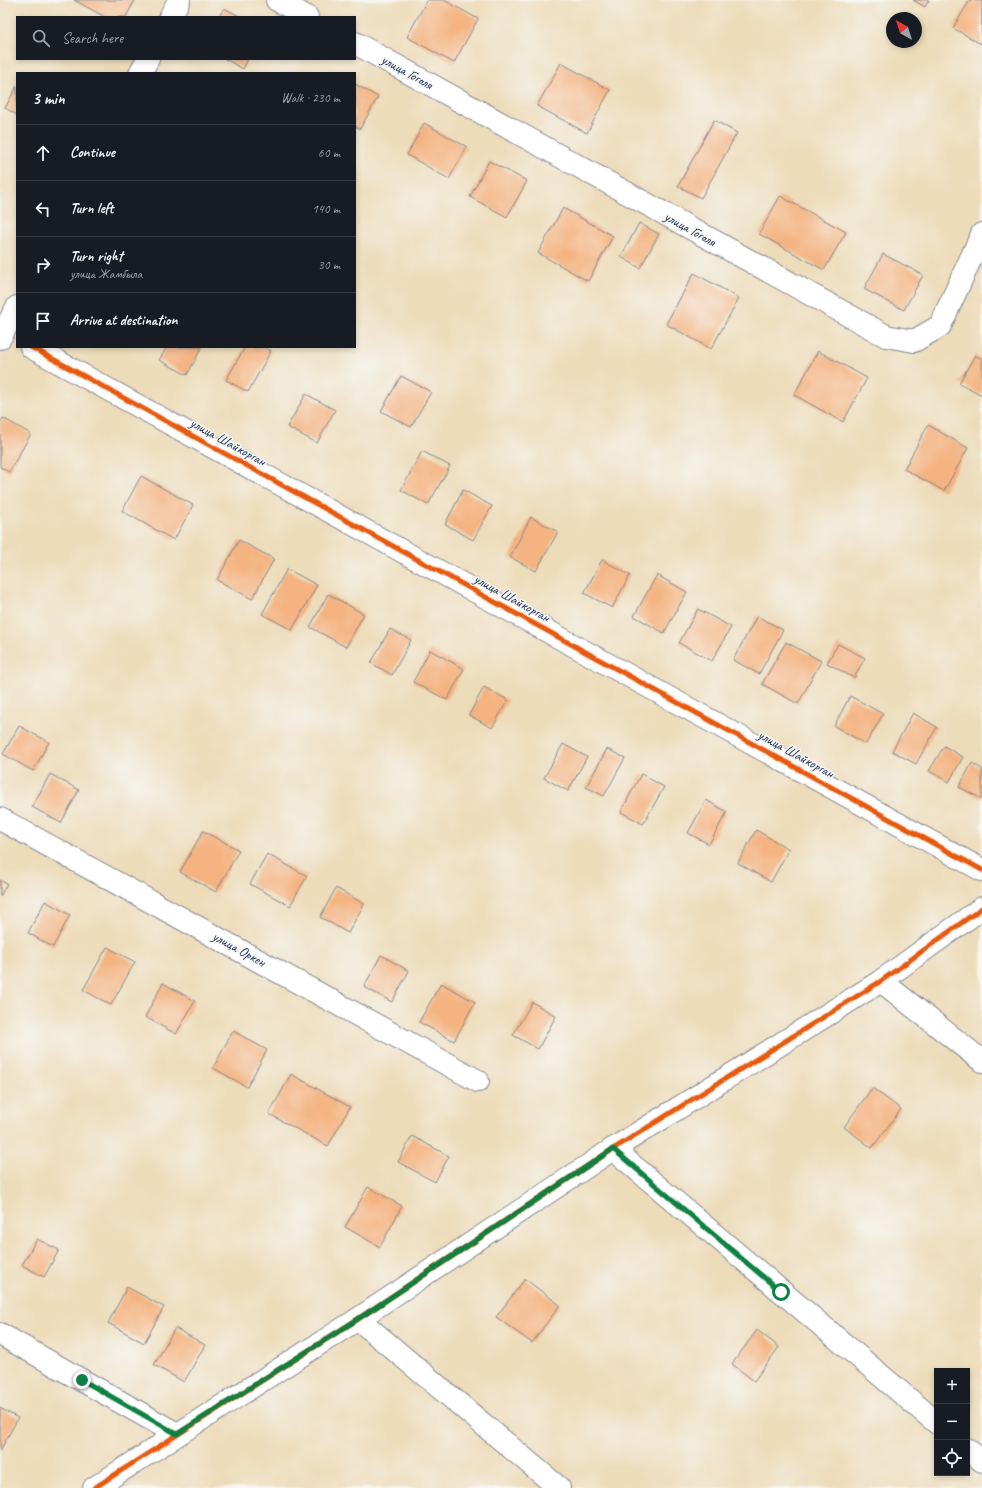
<!DOCTYPE html>
<html lang="en">
<head>
<meta charset="utf-8">
<style>
  :root { --surface:#171b24; --page:#20242c; --text:#f1f3f6; --muted:#9ea1a6; --line:#363941 }
  body { margin:0; font-family:Caveat,sans-serif; background:var(--page); color:var(--text) }
  .controls { position:absolute; right:12px; bottom:12px; display:grid; overflow:hidden; border-radius:0px; box-shadow:0 2px 6px #0003 }
  .controls button { width:36px; height:36px; display:grid; place-items:center; padding:0; border:0; border-bottom:1px solid var(--line); background:var(--surface); color:var(--text); font:20px sans-serif }
  .compass { position:absolute; left:886px; top:12px; width:36px; height:36px; border-radius:50%; background:var(--surface); box-shadow:0 2px 6px #0003; rotate:321deg }
  .stop { position:absolute; width:12px; height:12px; margin:-9px; border:3px solid #0b8043; border-radius:50%; background:#fff }
  .stop.end { background:#0b8043; border-color:#fff; box-shadow:0 1px 4px #0008 }
  .list { margin:0; padding:0; list-style:none }
  h2 { display:flex; justify-content:space-between; align-items:center; height:52px; margin:0; padding:0 16px; font-size:17px }
  h2 small { font-size:13px; font-weight:400; color:var(--muted) }
  .list li { display:grid; grid-template-columns:26px 1fr auto; gap:12px; align-items:center; box-sizing:border-box; height:56px; padding:0 16px; border-top:1px solid var(--line) }
  .list b { display:block; font-size:15px; white-space:nowrap }
  .list p { margin:0; font-size:13px; white-space:nowrap; color:var(--muted) }
  .list em { font-size:13px; font-style:normal; color:var(--muted) }
  .icon { flex:none; width:22px; height:22px; fill:none; stroke:currentColor; stroke-width:2; stroke-linecap:round; stroke-linejoin:round }
  .map { position:relative; flex:none; width:982px; height:1488px; overflow:hidden }
  .search { position:absolute; background:var(--surface); box-shadow:0 2px 6px #0003; left:16px; top:16px; width:340px; height:44px; display:flex; align-items:center; gap:10px; box-sizing:border-box; padding:0 14px; border-radius:0px; color:var(--muted); font-size:15px }
  .panel { position:absolute; background:var(--surface); box-shadow:0 2px 6px #0003; left:16px; top:72px; width:340px; height:276px; border-radius:0px }
  .map>svg:first-child { display:block }
</style>
</head>
<body>
<div class="map">
<svg width="982" height="1488" viewBox="0 0 982 1488">
  <rect width="100%" height="100%" fill="#f6f6f2"/>
  <filter id="ink" filterUnits="userSpaceOnUse"><feTurbulence type="fractalNoise" baseFrequency=".025" numOctaves="2"/><feDisplacementMap in="SourceGraphic" scale="8" xChannelSelector="R" yChannelSelector="G"/><feConvolveMatrix kernelMatrix="1 2 1 2 8 2 1 2 1" color-interpolation-filters="sRGB"/></filter>
  <filter id="wash" filterUnits="userSpaceOnUse"><feTurbulence type="fractalNoise" baseFrequency=".012" numOctaves="4" result="noise"/><feDisplacementMap in="SourceGraphic" scale="16" xChannelSelector="R" yChannelSelector="G"/><feGaussianBlur stdDeviation="0.9" result="paint"/><feColorMatrix in="noise" values="0 0 0 0 0 0 0 0 0 0 0 0 0 0 0 0 0 1.4 0 .05"/><feComposite in="paint" operator="in"/></filter>
  <g filter="url(#wash)">
    <rect width="100%" height="100%" fill="#eddcba"/>
    <g id="blocks">
      <!-- building -->
      <g fill="#f4b380">
        <polygon points="74,0 135,0 126,17 105,17"/>
        <polygon points="427,0 444,0 478,19 454,63 407,37"/>
        <polygon points="913,0 929,0 925,7"/>
        <polygon points="970,0 982,1 981,44 953,28"/>
        <polygon points="224,8 241,17 219,17"/>
        <polygon points="225,59 248,59 243,69"/>
        <polygon points="561,63 610,90 587,133 537,106"/>
        <polygon points="355,84 378,97 360,129 355,126"/>
        <polygon points="17,86 17,115 5,108"/>
        <polygon points="714,120 737,133 701,198 678,186"/>
        <polygon points="424,123 467,147 449,179 407,155"/>
        <polygon points="489,161 527,181 507,217 470,197"/>
        <polygon points="780,196 846,232 824,270 759,234"/>
        <polygon points="563,208 613,236 588,281 538,253"/>
        <polygon points="639,223 659,234 640,268 621,257"/>
        <polygon points="883,254 923,275 904,310 864,289"/>
        <polygon points="694,273 739,298 711,349 666,324"/>
        <polygon points="167,347 202,347 187,375 159,360"/>
        <polygon points="245,347 264,347 271,351 248,392 226,380"/>
        <polygon points="818,351 867,378 843,422 794,395"/>
        <polygon points="975,355 982,359 982,395 959,383"/>
        <polygon points="401,376 431,392 411,427 381,411"/>
        <polygon points="306,394 335,410 317,443 287,427"/>
        <polygon points="3,418 31,434 9,472 0,467 0,423"/>
        <polygon points="928,425 968,448 944,491 904,469"/>
        <polygon points="422,451 450,466 428,505 401,490"/>
        <polygon points="141,476 193,505 174,540 122,511"/>
        <polygon points="463,490 492,506 473,540 445,524"/>
        <polygon points="531,517 558,532 536,571 510,557"/>
        <polygon points="239,540 274,559 252,599 217,580"/>
        <polygon points="602,560 630,575 612,608 584,593"/>
        <polygon points="287,569 317,585 292,630 262,614"/>
        <polygon points="657,575 687,592 664,633 634,616"/>
        <polygon points="328,594 364,614 346,647 310,627"/>
        <polygon points="698,609 731,627 712,661 679,643"/>
        <polygon points="757,616 783,630 759,674 733,660"/>
        <polygon points="390,629 411,640 392,675 371,663"/>
        <polygon points="786,642 821,661 798,704 762,684"/>
        <polygon points="838,644 865,658 854,678 827,663"/>
        <polygon points="430,650 464,669 447,700 413,682"/>
        <polygon points="484,687 508,700 492,728 469,715"/>
        <polygon points="850,696 883,714 866,744 834,726"/>
        <polygon points="913,713 937,727 916,764 892,751"/>
        <polygon points="19,726 49,742 33,771 3,754"/>
        <polygon points="563,744 587,757 568,791 544,778"/>
        <polygon points="944,746 963,757 949,782 929,771"/>
        <polygon points="607,749 625,758 604,796 586,787"/>
        <polygon points="972,763 982,769 982,799 959,787"/>
        <polygon points="50,774 79,790 61,823 32,807"/>
        <polygon points="641,774 664,787 643,824 621,812"/>
        <polygon points="706,800 727,812 709,844 688,833"/>
        <polygon points="756,830 789,849 771,882 738,863"/>
        <polygon points="203,831 239,850 216,892 180,872"/>
        <polygon points="267,854 307,876 290,906 250,884"/>
        <polygon points="0,880 7,884 0,896"/>
        <polygon points="336,888 364,904 348,933 320,917"/>
        <polygon points="45,901 70,915 53,947 28,933"/>
        <polygon points="107,947 135,962 111,1005 83,990"/>
        <polygon points="381,955 409,971 392,1002 364,987"/>
        <polygon points="163,983 195,1001 176,1034 145,1017"/>
        <polygon points="441,983 475,1002 454,1041 419,1022"/>
        <polygon points="532,1002 556,1016 538,1049 513,1035"/>
        <polygon points="233,1031 267,1050 247,1087 213,1068"/>
        <polygon points="291,1074 350,1107 328,1146 269,1114"/>
        <polygon points="872,1088 901,1109 872,1148 844,1127"/>
        <polygon points="412,1136 449,1156 435,1182 398,1162"/>
        <polygon points="368,1187 402,1206 380,1247 345,1227"/>
        <polygon points="37,1239 59,1250 44,1277 22,1265"/>
        <polygon points="525,1279 560,1305 532,1343 496,1317"/>
        <polygon points="127,1287 164,1307 144,1343 108,1323"/>
        <polygon points="175,1328 205,1345 184,1382 154,1365"/>
        <polygon points="757,1330 779,1347 754,1381 732,1364"/>
        <polygon points="0,1408 18,1418 0,1451"/>
      </g>
    </g>
  </g>
  <g filter="url(#ink)">
    <use href="#blocks" fill-opacity="0" stroke="#84868c" stroke-width="1"/>
    <g fill="none" stroke-linecap="round" stroke-linejoin="round">
      <!-- minor casing -->
      <g stroke="#84868c" stroke-width="24">
        <g id="minor">
          <polyline points="277,0 307,17"/>
          <polyline points="170,17 179,0"/>
          <polyline points="355,43 886,336 914,341 940,326 982,234"/>
          <polyline points="140,73 148,59"/>
          <polyline points="0,338 17,307"/>
          <polyline points="31,347 982,870"/>
          <polyline points="0,819 478,1081"/>
          <polyline points="881,981 982,1061"/>
          <polyline points="613,1149 937,1423"/>
          <polyline points="358,1319 559,1488"/>
          <polyline points="0,1334 177,1434"/>
          <polyline points="967,1449 982,1461"/>
          <polyline points="94,1488 358,1319 613,1149 881,981 982,908"/>
        </g>
      </g>
      <!-- minor -->
      <use href="#minor" stroke="#fff" stroke-width="22"/>
      <!-- cycleway casing -->
      <g stroke="#f6f6f2" stroke-width="8">
        <g id="cycleway">
          <polyline points="31,347 982,870"/>
          <polyline points="94,1488 358,1319 613,1149 881,981 982,908"/>
        </g>
      </g>
      <!-- cycleway -->
      <use href="#cycleway" stroke="#e8590c" stroke-width="5"/>
    </g>
  </g>
  <g fill="none" stroke-linecap="round" stroke-linejoin="round" filter="url(#ink)">
    <!-- route -->
    <polyline stroke="#0b8043" stroke-width="5" points="82,1380 177,1434 358,1319 613,1149 781,1292"/>
  </g>
  <g text-anchor="middle" dominant-baseline="central" stroke-width="3" stroke-linejoin="round" paint-order="stroke">
    <!-- street labels -->
    <g font-size="14" fill="#1b2f5e" stroke="#f6f6f2">
      <text transform="translate(407 72) rotate(29)">улица Гоголя</text>
      <text transform="translate(690 229) rotate(29)">улица Гоголя</text>
      <text transform="translate(228 442) rotate(29)">улица Шайкорган</text>
      <text transform="translate(512 598) rotate(29)">улица Шайкорган</text>
      <text transform="translate(796 754) rotate(29)">улица Шайкорган</text>
      <text transform="translate(239 949) rotate(29)">улица Оркен</text>
    </g>
  </g>
</svg>
<div class="controls">
<button>+</button>
<button>−</button>
<button><svg class="icon" aria-label="locate" viewBox="0 0 24 24"><circle cx="12" cy="12" r="6"/><path d="M12 2v4M12 18v4M2 12h4M18 12h4"/></svg></button>
</div>
<svg class="compass" viewBox="-18 -18 36 36"><path d="M0-13l5 13h-10z" fill="#e53935"/><path d="M0 13l5-13h-10z" fill="#9ea1a6"/></svg>
<div class="stop" style="left:781px;top:1292px"></div>
<div class="stop end" style="left:82px;top:1380px"></div>
<div class="search"><svg class="icon" aria-label="search" viewBox="0 0 24 24"><circle cx="10" cy="10" r="6"/><path d="M15 15l6 6"/></svg>Search here</div>
<section class="panel">
<h2>3 min<small>Walk · 230 m</small></h2>
<ul class="list">
<li><svg class="icon" aria-label="ahead" viewBox="0 0 24 24"><path d="M12 20V5M6 11l6-6 6 6"/></svg><div><b>Continue</b></div><em>60 m</em></li>
<li><svg class="icon" aria-label="left" viewBox="0 0 24 24"><path d="M17 20v-9H6M10 6l-5 5 5 5"/></svg><div><b>Turn left</b></div><em>140 m</em></li>
<li><svg class="icon" aria-label="right" viewBox="0 0 24 24"><path d="M7 20v-9h11M14 6l5 5-5 5"/></svg><div><b>Turn right</b><p>улица Жамбыла</p></div><em>30 m</em></li>
<li><svg class="icon" aria-label="arrive" viewBox="0 0 24 24"><path d="M6 21V4h12l-3 4 3 4H6"/></svg><div><b>Arrive at destination</b></div></li>
</ul>
</section>
</div>
</body>
</html>
